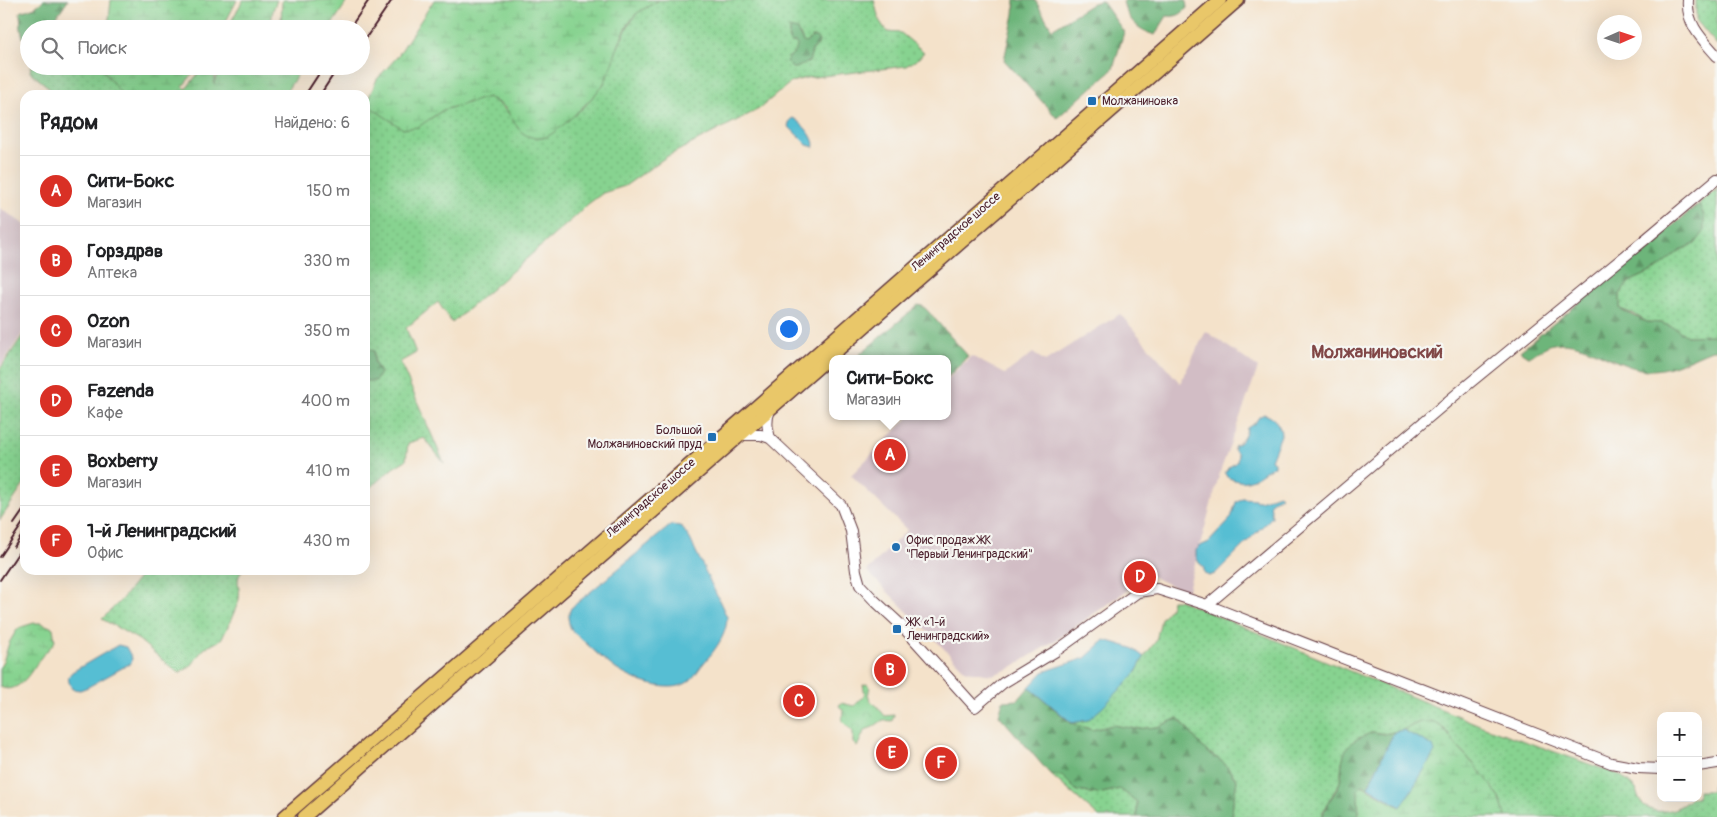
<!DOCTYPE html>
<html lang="ru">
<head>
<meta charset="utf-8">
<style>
  :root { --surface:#fff; --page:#f6f6f6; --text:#202124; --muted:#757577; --line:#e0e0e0; --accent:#d93025 }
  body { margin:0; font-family:Pangolin,sans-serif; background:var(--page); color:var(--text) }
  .controls { position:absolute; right:15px; bottom:15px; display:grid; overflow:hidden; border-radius:10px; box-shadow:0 5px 20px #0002 }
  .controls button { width:45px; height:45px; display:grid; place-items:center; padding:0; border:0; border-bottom:1px solid var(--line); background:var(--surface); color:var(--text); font:25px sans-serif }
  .compass { position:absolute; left:1597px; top:15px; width:45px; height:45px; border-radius:50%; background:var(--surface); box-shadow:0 5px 20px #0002; rotate:87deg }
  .you { position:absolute; left:788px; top:328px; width:18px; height:18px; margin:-12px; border:4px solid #fff; border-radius:50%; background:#1a73e8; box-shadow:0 0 0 8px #1a73e833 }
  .badge { display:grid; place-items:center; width:32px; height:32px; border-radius:50%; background:var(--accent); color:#fff; font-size:16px; font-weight:700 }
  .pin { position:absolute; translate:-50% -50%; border:2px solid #fff; box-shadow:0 1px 5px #0006 }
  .popup { position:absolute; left:829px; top:355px; width:122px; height:65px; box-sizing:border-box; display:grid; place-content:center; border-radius:10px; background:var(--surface); filter:drop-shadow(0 1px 4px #0005); font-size:16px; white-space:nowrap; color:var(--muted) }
  .popup b { font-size:19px; color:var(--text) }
  .popup::after { content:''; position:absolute; left:50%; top:100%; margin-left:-10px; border:10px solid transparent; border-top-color:var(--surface) }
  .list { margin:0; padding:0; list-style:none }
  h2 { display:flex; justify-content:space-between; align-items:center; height:65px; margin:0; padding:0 20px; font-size:21px }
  h2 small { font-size:16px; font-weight:400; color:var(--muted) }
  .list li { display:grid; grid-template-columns:32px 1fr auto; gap:15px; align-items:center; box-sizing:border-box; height:70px; padding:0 20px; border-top:1px solid var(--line) }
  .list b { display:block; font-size:19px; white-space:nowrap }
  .list p { margin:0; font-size:16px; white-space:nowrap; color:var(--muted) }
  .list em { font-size:16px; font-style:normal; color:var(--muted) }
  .icon { flex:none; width:28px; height:28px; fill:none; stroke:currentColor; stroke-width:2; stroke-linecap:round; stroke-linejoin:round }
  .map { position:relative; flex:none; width:1717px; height:817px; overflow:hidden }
  .search { position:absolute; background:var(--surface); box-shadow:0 5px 20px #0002; left:20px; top:20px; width:350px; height:55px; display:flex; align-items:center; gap:12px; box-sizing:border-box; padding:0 18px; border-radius:28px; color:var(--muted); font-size:19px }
  .panel { position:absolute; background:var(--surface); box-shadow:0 5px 20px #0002; left:20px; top:90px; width:350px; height:485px; border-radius:15px }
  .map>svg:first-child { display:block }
</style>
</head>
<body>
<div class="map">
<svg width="1717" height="817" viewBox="0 0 1717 817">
  <defs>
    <pattern id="grass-dots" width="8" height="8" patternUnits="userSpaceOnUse" patternTransform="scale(1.25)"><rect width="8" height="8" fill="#87d390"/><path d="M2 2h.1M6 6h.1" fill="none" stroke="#76b57c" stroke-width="1.8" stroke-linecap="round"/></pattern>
    <pattern id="forest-firs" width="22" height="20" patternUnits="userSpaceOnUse" patternTransform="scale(1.25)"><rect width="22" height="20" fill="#6db57a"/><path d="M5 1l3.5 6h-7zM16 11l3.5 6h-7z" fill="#5c9364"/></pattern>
    <pattern id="wetland-marsh" width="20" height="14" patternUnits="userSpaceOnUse" patternTransform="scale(1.25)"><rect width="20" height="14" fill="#87d390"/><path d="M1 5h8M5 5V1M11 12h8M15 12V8" fill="none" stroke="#76b57c"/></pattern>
    <pattern id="park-crowns" width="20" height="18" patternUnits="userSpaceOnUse" patternTransform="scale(1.25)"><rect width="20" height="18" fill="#87d390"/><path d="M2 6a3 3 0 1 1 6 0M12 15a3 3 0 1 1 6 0" fill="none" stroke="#76b57c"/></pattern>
  </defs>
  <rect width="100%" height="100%" fill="#f6f6f2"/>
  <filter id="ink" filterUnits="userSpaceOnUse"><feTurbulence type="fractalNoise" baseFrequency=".02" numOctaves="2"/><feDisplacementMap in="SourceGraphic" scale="10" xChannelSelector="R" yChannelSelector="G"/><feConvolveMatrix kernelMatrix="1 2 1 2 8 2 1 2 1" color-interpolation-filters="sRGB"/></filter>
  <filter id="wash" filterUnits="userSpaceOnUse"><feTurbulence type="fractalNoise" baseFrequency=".0096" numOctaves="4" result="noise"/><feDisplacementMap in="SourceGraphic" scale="20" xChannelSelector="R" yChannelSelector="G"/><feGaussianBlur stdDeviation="1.12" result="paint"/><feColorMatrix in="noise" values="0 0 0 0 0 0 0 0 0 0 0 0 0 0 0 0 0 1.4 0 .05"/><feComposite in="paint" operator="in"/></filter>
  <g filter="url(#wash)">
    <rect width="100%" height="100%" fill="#f4e2ca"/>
    <!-- industrial -->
    <g fill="#d2bdc5">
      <polygon points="0,208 25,225 25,329 0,367"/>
      <polygon points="1120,314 1180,383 1206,331 1258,368 1220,472 1187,593 1149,575 1059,638 1009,669 992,675 966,671 867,571 907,530 851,475 910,416 948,416 948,379 971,356 1005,374 1033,353 1045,361"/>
    </g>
    <!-- grass -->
    <g fill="url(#grass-dots)" stroke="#68795e" fill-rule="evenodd">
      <path d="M659,0H874L879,20L887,32L901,33L924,52L918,59L906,66L806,78L791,82L759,109L666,157L625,186L603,193L588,204L576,216L452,323L438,302L406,328L416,353L400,362L444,463L424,438L408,443L406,460L393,468L365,492V381L380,373L374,362V351L365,348V139L367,133L365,104L379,112L430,119L443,110L488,97C504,107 509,112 519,129L571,117L583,108L604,84L614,55L628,26L637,13ZM789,29L800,34L803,42L806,43L809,39L815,48L812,50L809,62L805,63L788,58L795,53L798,45L795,42L791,43L789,40Z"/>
      <polygon points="1696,0 1717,0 1717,45 1696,20"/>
      <polygon points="31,66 100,66 122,95 54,95 47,86 30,72"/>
      <polygon points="1717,189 1717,311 1714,321 1716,335 1687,336 1675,328 1661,323 1647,322 1634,314 1620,309 1620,294 1629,282 1657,269 1681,249 1695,244 1704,216 1699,204"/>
      <polygon points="25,332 25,483 0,520 0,369"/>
      <path d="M142,570H242C234,582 241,587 239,599C239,602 224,636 222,638C217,644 208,645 203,650C191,663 197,665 178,673L139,640L102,619L121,600L142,574Z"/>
      <path d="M1172,600H1179L1482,726L1620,775L1636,789C1640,817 1672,817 1691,798H1698V791H1711L1717,772V817H1506L1499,797L1471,761L1456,745L1442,726L1420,722L1403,730L1384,734L1373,732L1342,761L1340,782L1323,811V817H1232L1233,801L1237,780L1224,763L1206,751L1178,718L1158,727L1136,729L1113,725L1092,730L1072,723L1088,720L1135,674L1144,657L1156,641L1161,619L1170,608Z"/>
      <polygon points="1050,774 1062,776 1077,791 1098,794 1120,789 1137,802 1137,817 1099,817"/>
    </g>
    <!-- forest -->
    <g fill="url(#forest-firs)" stroke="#5c6a52">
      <polygon points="44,0 68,0 58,14 52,29 29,29 29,38 23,38 21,29 20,12 35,7"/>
      <polygon points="1015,0 1035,0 1052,29 1093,3 1102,1 1124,32 1113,69 1057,118 1004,60 1014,14"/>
      <path d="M1125,0H1186L1187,8C1181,15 1176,17 1167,16L1155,35C1139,31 1127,19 1123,2Z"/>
      <path d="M789,28L797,30L803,42L806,43L812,37H816L819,41L818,45L812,50L809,62L796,68H792L786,62C789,55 797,54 797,45L795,42L791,44L789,40Z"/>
      <path d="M1699,204L1704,216V232L1695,244L1681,250L1657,269L1629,282L1620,294V309L1647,322L1661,323L1675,328L1687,336L1715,335L1714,321L1717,311V350H1712C1693,357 1674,369 1653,370C1620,372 1586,337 1553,344C1545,346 1536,353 1529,357L1520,351Z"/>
      <polygon points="918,305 922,306 926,309 968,356 948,377 948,359 858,359 860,354"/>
      <polygon points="365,348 374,351 374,362 380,373 375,381 365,381"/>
      <polygon points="1029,687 1071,723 1092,730 1113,725 1136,729 1158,727 1178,718 1206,751 1224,763 1237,781 1233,801 1232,817 1137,817 1137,802 1120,789 1098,794 1077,791 1062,776 1050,774 999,715 1003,701 1018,700"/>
      <path d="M1373,732L1384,734L1394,732L1368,787L1362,785L1358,801L1359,813L1358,817H1323C1324,804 1336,795 1340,782C1342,776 1341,769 1342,763C1345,742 1356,739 1373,732Z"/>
    </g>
    <!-- wetland -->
    <g fill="url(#wetland-marsh)" stroke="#68795e">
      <polygon points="111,0 237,0 222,29 108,29"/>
      <polygon points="243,0 277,0 273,10 270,29 227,29"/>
      <polygon points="282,0 348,0 329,29 278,29 281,22"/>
      <path d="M434,0H659C652,5 642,9 636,14C619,33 615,61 604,83C599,93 556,134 546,137C543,139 535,138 531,137C517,134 513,117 504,107C499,103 493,100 488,97L443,110L418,127L403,129L366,104L377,79L397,57Z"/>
      <polygon points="100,66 199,66 183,86 186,89 204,66 217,66 215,68 214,84 218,72 228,66 303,66 284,95 122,95"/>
      <path d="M34,623H41L53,628L55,641C52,647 46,651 42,656C32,669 20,696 0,687V667L3,662L9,643L16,631L21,627Z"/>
      <polygon points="1432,721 1442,726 1456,745 1486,778 1499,797 1506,817 1358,817 1359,813 1358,790 1362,785 1400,807 1433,746 1403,730 1420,722"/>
    </g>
    <!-- park -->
    <polygon fill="url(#park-crowns)" stroke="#68795e" points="867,684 871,688 868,694 870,701 876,705 885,716 894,715 892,721 883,720 873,727 865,730 857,747 853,743 853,732 842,721 843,710 839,706 841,703 854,706 865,695 863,685"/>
    <!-- water -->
    <g fill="#56bed3" stroke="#506e7f">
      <path d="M793,118C802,123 815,137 814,147L807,145L788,126L790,120Z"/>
      <path d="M1264,414C1274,417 1281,425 1281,435L1271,460L1274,462V466C1255,476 1250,488 1227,477L1225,473L1229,467L1237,462C1238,457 1239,453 1234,450V446C1241,443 1246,436 1247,428L1255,423L1259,417Z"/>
      <path d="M1279,494L1281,496L1270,503L1272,517L1215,574L1209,576L1205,574L1203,566L1199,563L1196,556V550L1200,546L1209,542L1231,518L1236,502L1242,498L1255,499L1256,501C1264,501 1271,496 1279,494Z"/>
      <path d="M671,525L681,526L690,539L727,617C727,636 714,651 703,664C698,670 694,678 688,682C670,695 632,680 616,669C600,658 587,643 572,631C568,623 567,617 571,608Z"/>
      <polygon points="1105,640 1132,648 1144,657 1135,674 1102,708 1088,720 1072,723 1029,687 1043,672 1085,658"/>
      <path d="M118,645L126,647L132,658L131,663L88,687L80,690L72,689C69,682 66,678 72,672Z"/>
      <polygon points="1403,730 1433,746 1435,752 1401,807 1368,787 1394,732"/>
    </g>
  </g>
  <g filter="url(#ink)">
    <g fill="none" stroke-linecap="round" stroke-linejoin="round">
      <!-- tertiary casing -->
      <g stroke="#643c43" stroke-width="12">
        <g id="tertiary">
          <path d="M1688,0C1686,24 1702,39 1717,56"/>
          <path d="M770,410C766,420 767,427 770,438"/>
          <polyline points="741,435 761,435 770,438 841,505 851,531 856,571 860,585 874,600 901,625 975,707 1003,683 1056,651 1138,592 1157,589 1207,605 1611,763 1638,768 1661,769"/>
          <polyline points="1207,605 1466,386 1647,238 1717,179"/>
          <polyline points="1698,766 1717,763"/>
        </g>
      </g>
      <!-- trunk casing -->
      <g stroke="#643c43" stroke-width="15">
        <g id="trunk">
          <polyline points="284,817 740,421 1220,0"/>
          <polyline points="304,817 1238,0"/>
        </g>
      </g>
      <!-- tertiary -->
      <use href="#tertiary" stroke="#fff" stroke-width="10"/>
      <!-- trunk -->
      <use href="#trunk" stroke="#e9c769" stroke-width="12"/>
      <!-- rail -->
      <g stroke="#4a1f2b" stroke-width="2">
        <polyline points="349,29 369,0"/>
        <polyline points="361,45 392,0"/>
        <polyline points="305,95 324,66"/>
        <polyline points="320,95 339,66"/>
        <polyline points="14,524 25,508"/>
        <polyline points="14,547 25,531"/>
        <polyline points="0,557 25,520"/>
        <polyline points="0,580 25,543"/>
      </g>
    </g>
  </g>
  <!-- markers -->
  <g fill="#1f6fb2" stroke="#f6f6f2" stroke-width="2">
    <rect x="1087" y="96" width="10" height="10" rx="2.5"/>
    <rect x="707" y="432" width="10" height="10" rx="2.5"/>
    <circle cx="896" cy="547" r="5"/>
    <rect x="892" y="624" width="10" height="10" rx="2.5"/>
  </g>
  <g text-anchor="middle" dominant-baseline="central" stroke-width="4.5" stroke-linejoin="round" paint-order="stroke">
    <!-- poi labels -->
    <g font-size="12" fill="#4a1f2b" stroke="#f6f6f2" text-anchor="start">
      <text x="1102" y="101">Молжаниновка</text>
      <text x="702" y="430" text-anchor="end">Большой<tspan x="702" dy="14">Молжаниновский пруд</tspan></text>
      <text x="906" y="540">Офис продаж ЖК<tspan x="906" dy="14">"Первый Ленинградский"</tspan></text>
      <text x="907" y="622">ЖК «1-й<tspan x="907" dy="14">Ленинградский»</tspan></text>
    </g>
    <!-- street labels -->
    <g font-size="12" fill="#4a1f2b" stroke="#f6f6f2">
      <text transform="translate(956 232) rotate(-41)">Ленинградское шоссе</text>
      <text transform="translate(651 498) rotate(-41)">Ленинградское шоссе</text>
    </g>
    <!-- district labels -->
    <g font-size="18" font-weight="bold" fill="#814747" stroke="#f6f6f2">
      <text x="1377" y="352">Молжаниновский</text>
    </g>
  </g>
</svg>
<div class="controls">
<button>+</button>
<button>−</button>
</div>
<svg class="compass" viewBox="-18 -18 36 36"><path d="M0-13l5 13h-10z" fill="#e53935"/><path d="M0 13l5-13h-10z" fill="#757577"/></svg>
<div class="you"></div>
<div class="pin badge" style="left:890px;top:455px">A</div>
<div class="popup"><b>Сити-Бокс</b>Магазин</div>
<div class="pin badge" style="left:890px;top:670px">B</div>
<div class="pin badge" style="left:799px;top:701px">C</div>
<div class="pin badge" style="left:1140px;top:577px">D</div>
<div class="pin badge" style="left:892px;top:753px">E</div>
<div class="pin badge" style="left:941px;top:763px">F</div>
<div class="search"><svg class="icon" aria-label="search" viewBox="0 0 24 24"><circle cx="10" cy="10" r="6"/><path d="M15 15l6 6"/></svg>Поиск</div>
<section class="panel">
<h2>Рядом<small>Найдено: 6</small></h2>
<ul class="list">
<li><span class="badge">A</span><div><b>Сити-Бокс</b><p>Магазин</p></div><em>150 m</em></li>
<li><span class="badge">B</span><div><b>Горздрав</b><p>Аптека</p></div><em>330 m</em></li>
<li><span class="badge">C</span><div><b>Ozon</b><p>Магазин</p></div><em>350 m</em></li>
<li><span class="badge">D</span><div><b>Fazenda</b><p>Кафе</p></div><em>400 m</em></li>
<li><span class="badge">E</span><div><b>Boxberry</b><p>Магазин</p></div><em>410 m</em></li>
<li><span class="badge">F</span><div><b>1-й Ленинградский</b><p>Офис</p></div><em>430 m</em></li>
</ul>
</section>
</div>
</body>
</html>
